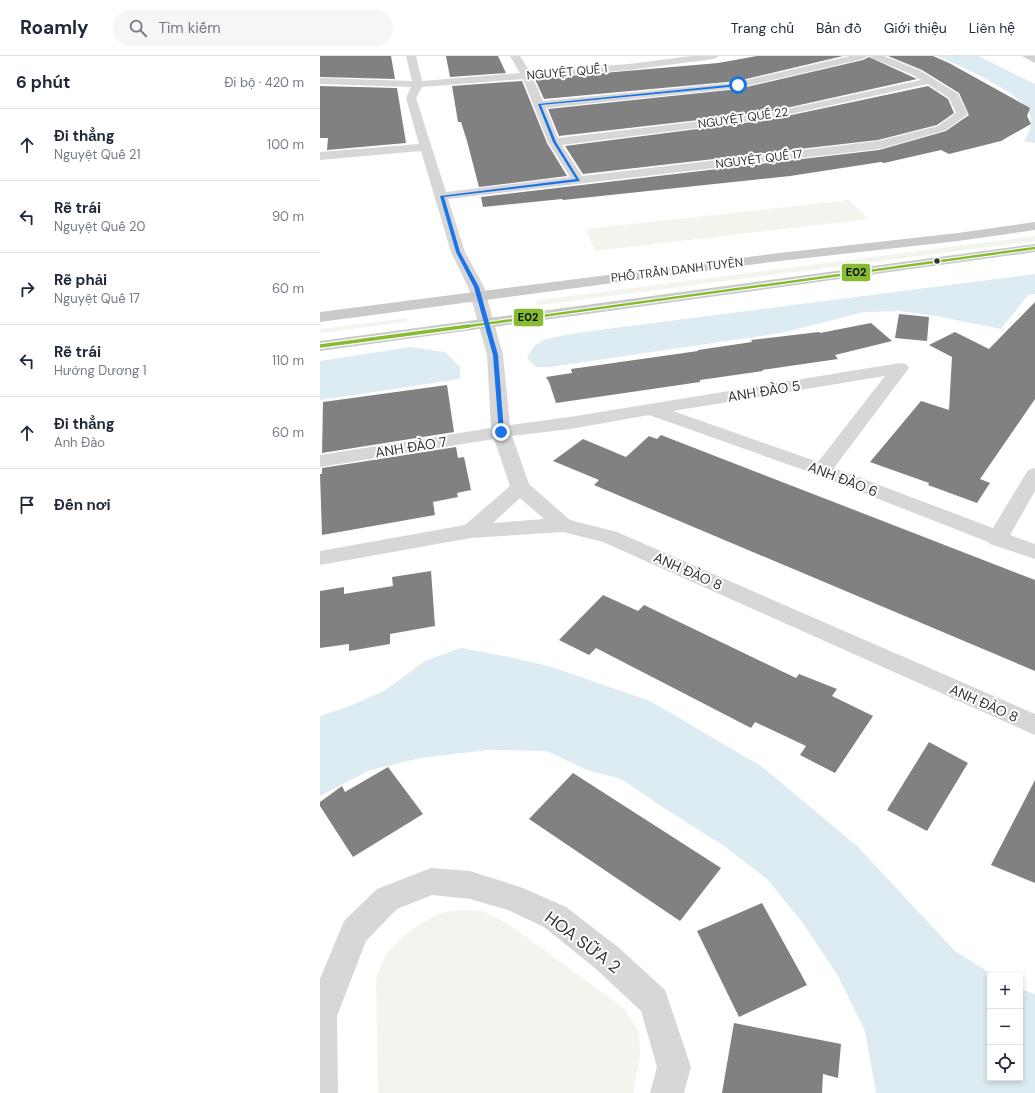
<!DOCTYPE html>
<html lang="vi">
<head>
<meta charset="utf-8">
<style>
  :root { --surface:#fff; --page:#f6f6f7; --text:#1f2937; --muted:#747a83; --line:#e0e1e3 }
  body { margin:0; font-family:"DM Sans",sans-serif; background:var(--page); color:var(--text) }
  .controls { position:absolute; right:12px; bottom:12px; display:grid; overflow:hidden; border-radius:0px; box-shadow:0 2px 6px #0003 }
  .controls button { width:36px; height:36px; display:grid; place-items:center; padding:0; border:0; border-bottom:1px solid var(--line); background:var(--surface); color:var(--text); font:20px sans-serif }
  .stop { position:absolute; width:12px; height:12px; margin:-9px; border:3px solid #1a73e8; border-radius:50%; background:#fff }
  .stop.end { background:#1a73e8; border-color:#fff; box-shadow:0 1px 4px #0008 }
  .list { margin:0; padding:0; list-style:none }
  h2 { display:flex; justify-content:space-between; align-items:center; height:52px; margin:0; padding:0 16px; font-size:17px }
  h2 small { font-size:13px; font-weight:400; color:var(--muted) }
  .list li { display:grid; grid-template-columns:26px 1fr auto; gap:12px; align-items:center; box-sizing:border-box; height:72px; padding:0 16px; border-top:1px solid var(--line) }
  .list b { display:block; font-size:15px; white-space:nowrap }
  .list p { margin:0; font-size:13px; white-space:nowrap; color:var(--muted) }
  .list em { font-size:13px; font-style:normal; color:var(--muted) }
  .icon { flex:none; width:22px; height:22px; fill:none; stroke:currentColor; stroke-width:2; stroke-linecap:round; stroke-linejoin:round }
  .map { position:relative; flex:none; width:715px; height:1037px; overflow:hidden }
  header { display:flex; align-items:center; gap:24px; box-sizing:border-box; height:56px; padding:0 20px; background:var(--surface); border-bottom:1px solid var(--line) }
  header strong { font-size:19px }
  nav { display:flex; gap:22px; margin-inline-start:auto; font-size:14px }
  .search { width:280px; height:36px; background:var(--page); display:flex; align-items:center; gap:10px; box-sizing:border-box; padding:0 14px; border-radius:22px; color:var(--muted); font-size:15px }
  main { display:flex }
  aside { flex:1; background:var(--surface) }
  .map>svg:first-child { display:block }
</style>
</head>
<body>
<header>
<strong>Roamly</strong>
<div class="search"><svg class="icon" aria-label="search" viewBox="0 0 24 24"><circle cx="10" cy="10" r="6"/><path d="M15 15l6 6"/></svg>Tìm kiếm</div>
<nav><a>Trang chủ</a><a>Bản đồ</a><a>Giới thiệu</a><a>Liên hệ</a></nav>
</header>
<main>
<aside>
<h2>6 phút<small>Đi bộ · 420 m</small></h2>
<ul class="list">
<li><svg class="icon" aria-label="ahead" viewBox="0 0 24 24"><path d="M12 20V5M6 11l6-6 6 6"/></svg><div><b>Đi thẳng</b><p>Nguyệt Quế 21</p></div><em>100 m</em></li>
<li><svg class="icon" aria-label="left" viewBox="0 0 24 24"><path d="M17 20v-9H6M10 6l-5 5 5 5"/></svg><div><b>Rẽ trái</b><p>Nguyệt Quế 20</p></div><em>90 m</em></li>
<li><svg class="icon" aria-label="right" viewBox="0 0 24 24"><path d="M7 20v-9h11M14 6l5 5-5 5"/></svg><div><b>Rẽ phải</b><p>Nguyệt Quế 17</p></div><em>60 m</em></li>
<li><svg class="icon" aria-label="left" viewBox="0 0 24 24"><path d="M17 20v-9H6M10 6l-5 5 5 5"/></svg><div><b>Rẽ trái</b><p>Hướng Dương 1</p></div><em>110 m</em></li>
<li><svg class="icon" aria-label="ahead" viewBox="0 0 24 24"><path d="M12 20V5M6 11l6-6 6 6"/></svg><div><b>Đi thẳng</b><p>Anh Đào</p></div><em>60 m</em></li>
<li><svg class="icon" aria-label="arrive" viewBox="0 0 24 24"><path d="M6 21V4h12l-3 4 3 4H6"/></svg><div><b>Đến nơi</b></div></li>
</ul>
</aside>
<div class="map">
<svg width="715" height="1037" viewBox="0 0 715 1037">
  <rect width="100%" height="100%" fill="#fff"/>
  <!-- green -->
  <g fill="#f1f5ed">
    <polygon points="530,144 548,163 275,195 266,173"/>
    <polygon points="715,180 715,185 221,249 216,249 216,246 219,244"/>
    <polygon points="87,262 87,266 0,277 0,273"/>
    <polygon points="141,854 162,855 187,867 305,953 319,976 320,1000 313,1037 58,1037 56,923 65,899 84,879 103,866 123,856"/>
  </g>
  <!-- water -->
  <g fill="#ddebf3">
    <path d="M617,0H658L715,28V87L704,85C708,79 712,70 711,62C708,38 637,9 617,0Z"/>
    <polygon points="715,218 715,238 708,239 681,273 617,260 580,255 544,256 461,277 230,311 216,311 207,302 214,290 226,283 256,277"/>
    <polygon points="91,291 125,296 140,311 140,323 0,344 0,305"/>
    <polygon points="141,592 189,601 232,611 330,645 441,710 537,790 635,895 675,920 670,920 670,1022 700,1022 700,933 715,938 715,1037 556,1037 545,975 518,920 482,866 447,823 404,790 344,752 301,723 267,714 227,695 168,694 101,702 50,714 0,740 0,660 27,651 64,635 105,605"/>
  </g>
  <!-- building -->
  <g fill="#818181">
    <polygon points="0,0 71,0 75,23 0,21"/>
    <polygon points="126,0 178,0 186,17 130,21"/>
    <polygon points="437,0 523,0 418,25 224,43 215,23 398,7"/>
    <polygon points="568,0 613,0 629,7 710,52 707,60 711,68 681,85 629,98 621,94 564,107 561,106 470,120 243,144 242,143 163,151 161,141 559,94 626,75 649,59 639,37 602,14"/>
    <polygon points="549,1 597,23 448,56 239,80 228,53 418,33 543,4"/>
    <polygon points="202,25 227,87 247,120 159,131 147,85 141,66 138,66 132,30"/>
    <polygon points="0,30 77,32 86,87 7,94 8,82 0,82"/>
    <polygon points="608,30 628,43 634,57 617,69 558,84 263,118 245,90 448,64"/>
    <polygon points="715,246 715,343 660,423 670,427 657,447 608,429 609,427 550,406 601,345 629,354 632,301 609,289 635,276 669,293"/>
    <polygon points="579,258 609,261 607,285 575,282"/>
    <polygon points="551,267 572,285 515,299 518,303 442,314 443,315 380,324 380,326 236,347 229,326 226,321 252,317 251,313 378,295 378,294 432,286 431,284 499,276 500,277"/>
    <polygon points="127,329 134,376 2,397 3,346"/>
    <polygon points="341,379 715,524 715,615 274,429 279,424 233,405 263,383 306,401 329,380 337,383"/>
    <polygon points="136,391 138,402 144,401 151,434 137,437 138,441 113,446 115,459 2,479 0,418 2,418 2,412"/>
    <polygon points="111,515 115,570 70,578 70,588 29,595 29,588 0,592 0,535 24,531 24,538 73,530 72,521"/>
    <polygon points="283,539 318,555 324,549 476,622 479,618 517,633 512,640 553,660 515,717 480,699 486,690 435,666 431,672 276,592 269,599 239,584"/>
    <polygon points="609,686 648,707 607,775 567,754"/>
    <polygon points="68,711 103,758 33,801 0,750 0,746 22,730 25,736"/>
    <polygon points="253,717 401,812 360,865 209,763"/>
    <polygon points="715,724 715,827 671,809"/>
    <polygon points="442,847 487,929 419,961 377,875"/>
    <polygon points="414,967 521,988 518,1022 503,1018 502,1037 402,1037"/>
  </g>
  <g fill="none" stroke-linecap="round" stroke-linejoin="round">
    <!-- street -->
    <g fill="#d7d7d7" fill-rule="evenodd">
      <path d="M86,0H96L102,25L200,17L190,0H200L210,16L309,8L371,0H399L394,3L309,14L213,22L223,45L418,26L530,0H548L543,3L418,32L226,52L238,82L448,57L601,24L593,19L552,2L550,0H564L601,15L638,38L648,58L626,74L559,93L128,143L145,196L164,231L183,299L190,369L250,361L580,307L586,308L589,312L514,412L673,472L708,414L715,412V435L690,479L715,488V503L670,488L668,486L495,418L329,359L250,373L192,380L209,428L250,464L297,476L715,658V679L283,486L243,476L151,482L0,509V495L145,469L190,430L174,383L0,411V399L171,372L167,299L148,231L131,196L101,95L0,104V96L99,88L86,42L91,31L0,28V22L92,25ZM203,23L228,86L250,121L126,136L96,42L102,31ZM608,28L629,42L636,57L618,70L558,85L262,120L242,89L448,63ZM565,320L498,406L353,355ZM200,442L224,463L173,467Z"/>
      <polygon points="111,812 150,815 203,832 246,851 298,891 345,934 371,1011 364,1037 330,1037 337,1011 321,955 276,913 224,871 188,854 150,843 112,839 77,853 46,885 17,960 18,1037 0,1037 0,923 24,865 57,833"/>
    </g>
    <!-- secondary -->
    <polygon fill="#d0d0d0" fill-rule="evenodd" points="702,0 715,0 715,7"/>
    <!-- primary -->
    <g fill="#cacaca" fill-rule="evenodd">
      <polygon points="715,166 715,174 638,185 451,206 0,266 0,256 451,198 638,177"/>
      <polygon points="715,188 715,196 0,295 0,285"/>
    </g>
    <!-- bus-1-far1 casing -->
    <g stroke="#fff" stroke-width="4.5">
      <polyline id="bus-1-far1" points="142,271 715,192"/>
    </g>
    <!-- bus-1 casing -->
    <g stroke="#fff" stroke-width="6">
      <polyline id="bus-1" points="0,290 149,270"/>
    </g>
    <!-- bus-1-far1 -->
    <use href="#bus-1-far1" stroke="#87bb31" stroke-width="2.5"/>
    <!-- bus-1 -->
    <use href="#bus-1" stroke="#87bb31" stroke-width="3.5"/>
  </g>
  <!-- route -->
  <polygon fill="#1a73e8" points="418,28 419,30 221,49 236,86 260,125 124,141 140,196 159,231 178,299 184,376 179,377 173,299 154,231 136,196 120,140 256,123 233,86 218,48"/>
  <!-- markers -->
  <circle fill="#333" stroke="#fff" stroke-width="1.5" cx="617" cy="205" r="3.5"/>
  <g text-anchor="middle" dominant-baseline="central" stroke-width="4" stroke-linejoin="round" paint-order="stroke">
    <!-- far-street labels -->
    <g font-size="12" fill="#333" stroke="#fff">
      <text transform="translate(247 16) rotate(-5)">NGUYỆT QUẾ 1</text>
      <text transform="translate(423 62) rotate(-8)">NGUYỆT QUẾ 22</text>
      <text transform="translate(439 103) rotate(-7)">NGUYỆT QUẾ 17</text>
      <text transform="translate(357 214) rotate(-7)">PHỐ TRẦN DANH TUYÊN</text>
    </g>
    <!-- street labels -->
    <g font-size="14" fill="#333" stroke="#fff">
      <text transform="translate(444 335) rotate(-9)">ANH ĐÀO 5</text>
      <text transform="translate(91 391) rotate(-9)">ANH ĐÀO 7</text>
      <text transform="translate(523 423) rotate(21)">ANH ĐÀO 6</text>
      <text transform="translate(368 515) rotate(24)">ANH ĐÀO 8</text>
      <text transform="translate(664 647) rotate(24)">ANH ĐÀO 8</text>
    </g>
    <!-- near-street labels -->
    <g font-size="17" fill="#333" stroke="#fff">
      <text transform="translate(263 886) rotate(37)">HOA SỮA 2</text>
    </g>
  </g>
  <g stroke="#fff" stroke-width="1.5">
    <rect x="521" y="207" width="30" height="19" rx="4" fill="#87bb31"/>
    <rect x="193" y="252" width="31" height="19" rx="4" fill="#87bb31"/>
  </g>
  <g font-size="11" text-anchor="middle" font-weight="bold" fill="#111">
    <text x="536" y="220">E02</text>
    <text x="208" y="265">E02</text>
  </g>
</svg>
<div class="controls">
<button>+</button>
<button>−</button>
<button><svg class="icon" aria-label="locate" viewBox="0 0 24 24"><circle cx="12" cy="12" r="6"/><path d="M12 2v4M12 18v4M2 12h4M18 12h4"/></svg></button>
</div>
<div class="stop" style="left:418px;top:29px"></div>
<div class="stop end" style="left:181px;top:376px"></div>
</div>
</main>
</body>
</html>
